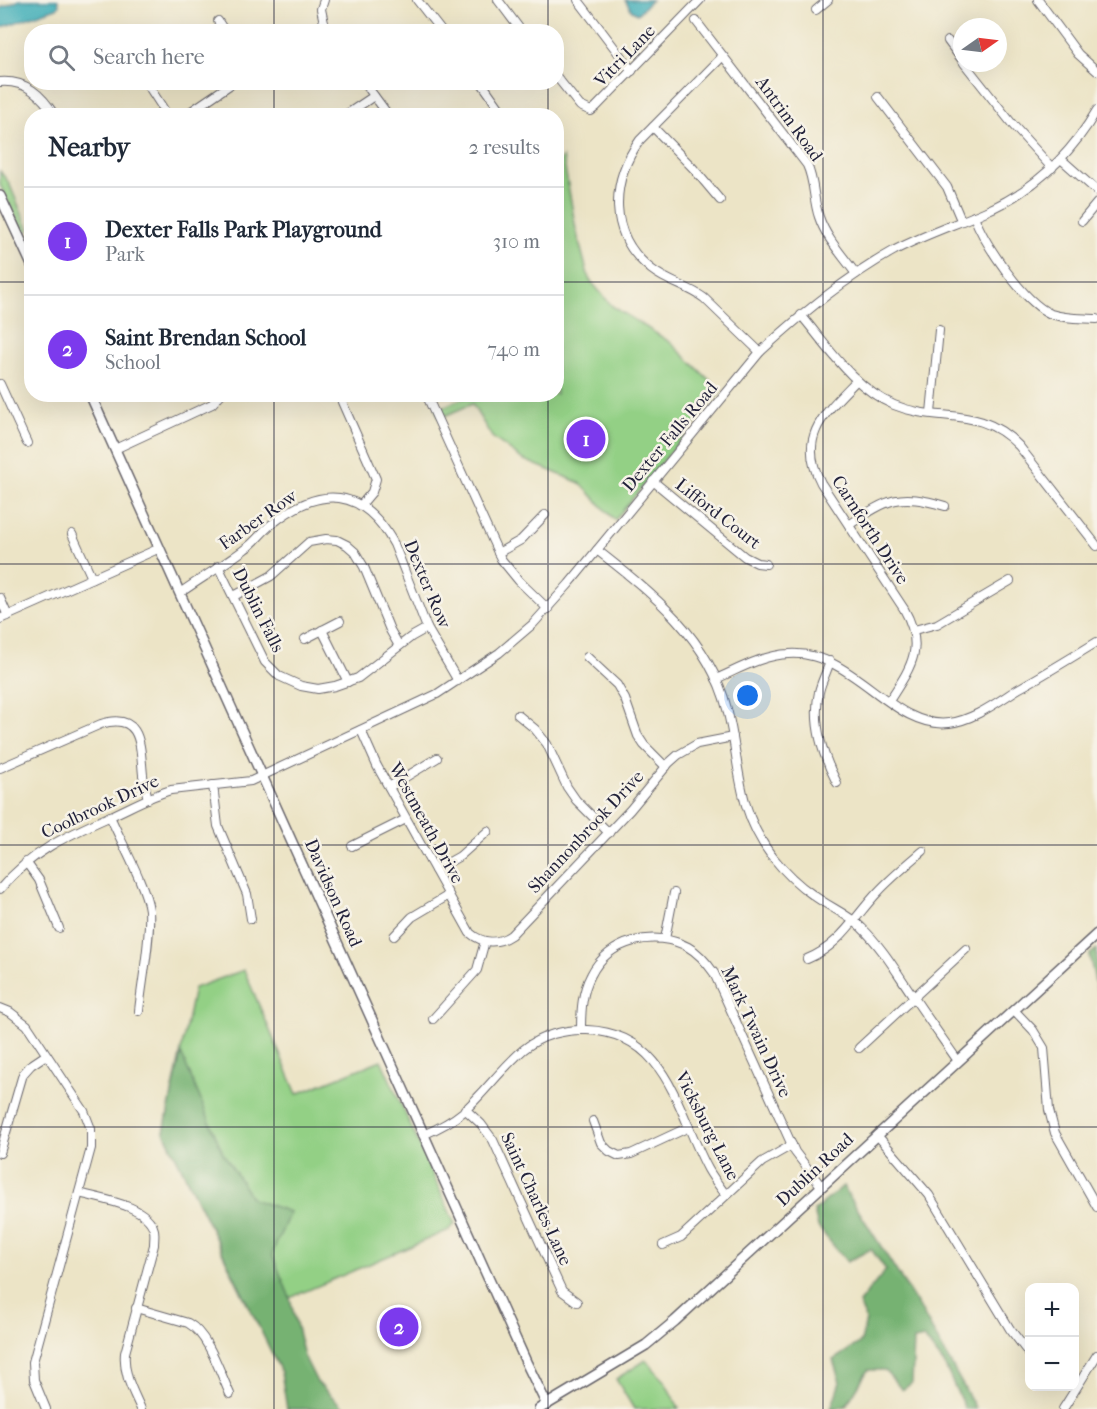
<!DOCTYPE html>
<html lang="en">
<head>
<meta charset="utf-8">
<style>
  :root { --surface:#fff; --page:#f6f6f7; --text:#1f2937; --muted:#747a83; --line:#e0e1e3; --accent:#7c3aed }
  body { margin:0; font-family:"IM FELL French Canon",serif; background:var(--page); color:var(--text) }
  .controls { position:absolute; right:18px; bottom:18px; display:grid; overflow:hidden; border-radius:12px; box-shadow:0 6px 24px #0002 }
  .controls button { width:54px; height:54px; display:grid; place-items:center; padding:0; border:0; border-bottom:2px solid var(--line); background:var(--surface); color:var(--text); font:30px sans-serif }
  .compass { position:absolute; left:953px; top:18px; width:54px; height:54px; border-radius:50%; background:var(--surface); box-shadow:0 6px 24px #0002; rotate:76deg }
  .you { position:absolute; left:748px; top:696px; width:21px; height:21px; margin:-15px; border:4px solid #fff; border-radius:50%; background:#1a73e8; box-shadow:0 0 0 9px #1a73e833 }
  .badge { display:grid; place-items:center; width:39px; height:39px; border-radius:50%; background:var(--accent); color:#fff; font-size:20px; font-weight:700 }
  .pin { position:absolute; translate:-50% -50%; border:3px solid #fff; box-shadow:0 2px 6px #0006 }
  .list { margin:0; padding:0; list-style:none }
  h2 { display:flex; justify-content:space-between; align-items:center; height:78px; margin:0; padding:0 24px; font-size:26px }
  h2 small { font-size:20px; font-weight:400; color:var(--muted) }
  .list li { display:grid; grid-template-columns:39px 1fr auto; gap:18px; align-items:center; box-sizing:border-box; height:108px; padding:0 24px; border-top:2px solid var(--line) }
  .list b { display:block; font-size:22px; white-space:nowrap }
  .list p { margin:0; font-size:20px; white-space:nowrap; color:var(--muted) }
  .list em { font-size:20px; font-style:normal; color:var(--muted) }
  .icon { flex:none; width:33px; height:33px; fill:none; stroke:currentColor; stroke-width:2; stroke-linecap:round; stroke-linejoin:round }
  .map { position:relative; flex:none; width:1097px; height:1409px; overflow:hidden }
  .search { position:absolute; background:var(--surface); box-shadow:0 6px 24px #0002; left:24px; top:24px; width:540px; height:66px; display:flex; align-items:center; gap:15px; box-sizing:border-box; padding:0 21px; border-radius:24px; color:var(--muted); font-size:22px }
  .panel { position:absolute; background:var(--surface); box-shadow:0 6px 24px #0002; left:24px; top:108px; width:540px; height:294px; border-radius:24px }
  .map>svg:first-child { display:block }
</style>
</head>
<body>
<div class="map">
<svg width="1097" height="1409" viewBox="0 0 1097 1409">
  <rect width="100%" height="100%" fill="#f7f3e8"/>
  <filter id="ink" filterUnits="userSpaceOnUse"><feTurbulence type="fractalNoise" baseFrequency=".0167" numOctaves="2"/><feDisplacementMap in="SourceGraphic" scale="12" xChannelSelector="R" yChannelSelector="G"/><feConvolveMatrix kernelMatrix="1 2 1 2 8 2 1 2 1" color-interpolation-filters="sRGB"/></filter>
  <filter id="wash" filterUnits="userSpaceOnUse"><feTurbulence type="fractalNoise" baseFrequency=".008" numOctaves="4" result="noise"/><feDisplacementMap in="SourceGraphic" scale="24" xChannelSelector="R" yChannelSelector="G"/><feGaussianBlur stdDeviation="1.35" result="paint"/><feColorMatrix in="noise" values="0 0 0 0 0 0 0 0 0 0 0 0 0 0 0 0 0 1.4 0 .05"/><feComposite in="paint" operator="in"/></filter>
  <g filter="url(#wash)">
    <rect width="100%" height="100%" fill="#ece4c6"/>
    <!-- green -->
    <g fill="#93d085" stroke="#5a7960" stroke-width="1.5">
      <polygon points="563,157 576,230 589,279 612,306 670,342 721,391 615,520 580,483 522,459 492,437 472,404 440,418 436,410 469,395 556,394 556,164"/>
      <polygon points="0,171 9,183 29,230 23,232 0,185"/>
      <polygon points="244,970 297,1094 381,1060 455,1224 449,1230 252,1314 164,1132 194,988"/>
      <polygon points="646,1360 665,1382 679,1409 634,1409 616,1379"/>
    </g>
    <!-- forest -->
    <g fill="#76b272" stroke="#4c6a56" stroke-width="1.5">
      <polygon points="1097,949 1097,990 1089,955"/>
      <polygon points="181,1053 223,1153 252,1199 290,1212 272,1254 290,1298 304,1356 317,1382 345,1409 287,1409 281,1372 164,1132"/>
      <polygon points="843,1186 921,1310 976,1409 965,1409 944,1364 924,1338 914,1340 912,1383 902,1390 885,1370 868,1370 846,1406 831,1409 840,1382 833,1360 861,1342 866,1320 859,1303 886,1270 871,1249 847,1262 818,1227 814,1211"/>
    </g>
    <!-- water -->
    <g fill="#3cadb7" stroke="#2f6879" stroke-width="1.5">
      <polygon points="20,0 58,0 59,5 57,8 0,28 0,8"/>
      <polygon points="625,0 652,0 637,14 632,11"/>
    </g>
  </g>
  <g filter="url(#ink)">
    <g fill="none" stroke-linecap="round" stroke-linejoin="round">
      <!-- minor casing -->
      <g stroke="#69666c" stroke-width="10">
        <g id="minor">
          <polyline points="324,0 321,9 326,32"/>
          <polyline points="417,0 442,32"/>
          <polyline points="498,0 522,32"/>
          <polyline points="578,0 632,71"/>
          <polyline points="1038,0 1078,54 1097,71"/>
          <polyline points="816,10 828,0"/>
          <polyline points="218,21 225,32"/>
          <path d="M696,21L807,165C815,182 813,200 819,217C826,238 843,256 856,274"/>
          <polyline points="948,41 962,60"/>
          <path d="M723,56L640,140C610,182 608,235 651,269C667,282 688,286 704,298L760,352"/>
          <polyline points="964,63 1013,125 1052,168"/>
          <polyline points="556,76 580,106 591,111 596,107 700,0"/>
          <path d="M0,82C26,80 42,95 55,116"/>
          <polyline points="146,82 168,116"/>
          <polyline points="364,82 389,116"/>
          <polyline points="481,82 505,116"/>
          <polyline points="878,97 947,187 961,220"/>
          <polyline points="184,116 234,82"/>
          <polyline points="344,116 374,96"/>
          <polyline points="653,127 693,168 720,200"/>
          <polyline points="1061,159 1097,191"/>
          <path d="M974,216C984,243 1024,303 1051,314C1065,319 1082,318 1097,319"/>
          <polyline points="1082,221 1097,203"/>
          <path d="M801,315C828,347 854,388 894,405C940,424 979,404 1019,446L1097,546"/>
          <path d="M857,380C826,412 796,436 821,483L904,609C926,648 911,667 889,701"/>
          <polyline points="0,384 27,443"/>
          <polyline points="426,394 501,559 519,581 548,609"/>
          <polyline points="342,402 376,479 372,492 361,505"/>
          <polyline points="931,413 939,330"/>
          <polyline points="115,449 212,404 221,394"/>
          <polyline points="653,481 745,557 757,563 766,564"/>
          <path d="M849,525C888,499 898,492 945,506"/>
          <polyline points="72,534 92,578"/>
          <path d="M597,550C652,593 709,638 727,709C741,763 735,806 771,855C783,870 798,885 813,895C829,907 848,914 862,928C882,947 896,971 911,993C926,1016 942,1038 958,1061"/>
          <polyline points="498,553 521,540 545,515"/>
          <polyline points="218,566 265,662 279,676 301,686 318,689 335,686 358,678 411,637 427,628"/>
          <path d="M180,593C201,578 224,565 245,549C256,542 262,531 272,524C320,485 363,487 394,544L427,628L458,681"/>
          <polyline points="234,596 271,576 309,542 326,539 337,540 347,545 355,552 364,567 390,630 399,646"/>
          <polyline points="0,598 8,616"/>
          <polyline points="0,619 160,548"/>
          <polyline points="322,630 348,682"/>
          <polyline points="914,630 937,624 1010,581"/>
          <polyline points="305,639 340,621"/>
          <polyline points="587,657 617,685 625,699 638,736 644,745 666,767"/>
          <path d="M830,661C827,672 821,682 819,692C812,723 823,756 837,783"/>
          <path d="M716,679C739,669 763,655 789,654C853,649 892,730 949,723C974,720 997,702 1018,689C1045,674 1071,658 1097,642"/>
          <polyline points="518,715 535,729 547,744 567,787 576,800 609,833"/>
          <path d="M361,730L377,766L470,933C483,944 498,944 511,935L630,810L669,763L678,755L697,744L733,737"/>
          <path d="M0,768L101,724C143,711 140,748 143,775C144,783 146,791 148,799"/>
          <polyline points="213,785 218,826 247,894 251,919"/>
          <polyline points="389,787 437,758"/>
          <path d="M110,816C120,840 146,886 149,910C151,938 142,981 139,1011"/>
          <polyline points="352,846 406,819"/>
          <polyline points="26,862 39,880 59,928"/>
          <polyline points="435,870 460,856 488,831"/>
          <path d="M0,889C32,851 66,836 111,816C131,807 150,796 171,790L251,781L437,694L499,653L533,624L569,584L760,352C803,313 845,278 895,250C924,235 954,225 984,212C1033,191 1070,156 1097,110"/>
          <polyline points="394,936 412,917 449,895"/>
          <polyline points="665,939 674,893"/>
          <path d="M807,959C840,946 855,916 878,892C892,877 908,864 923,851"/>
          <polyline points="0,1008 10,1012 27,1025 84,1111 91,1129 91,1148 33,1362 34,1380 46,1409"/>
          <polyline points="1014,1010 1033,1030 1044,1048 1049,1110 1055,1133 1097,1207"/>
          <polyline points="433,1019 477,970 485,941"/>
          <path d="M581,1030C581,1010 582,992 591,975C608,940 655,929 688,947C699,953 707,963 714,973L795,1152L821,1186"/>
          <polyline points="859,1048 966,949"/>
          <polyline points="465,1109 481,1124 493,1140 562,1291 577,1302"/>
          <polyline points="593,1121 601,1143 609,1151 619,1156 631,1154 689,1127"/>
          <path d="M423,1135C437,1129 451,1122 463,1112C484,1093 501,1069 523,1050C541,1035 565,1029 587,1030C668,1033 677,1112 708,1169C713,1178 720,1187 726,1195"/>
          <polyline points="877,1135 929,1195 1010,1329 1030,1355"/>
          <polyline points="0,1153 23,1074 31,1065 46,1055"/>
          <path d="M79,1193C100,1199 148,1205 154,1230C155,1234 154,1240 154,1245L125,1353C123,1374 133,1391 141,1409"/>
          <polyline points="663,1245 681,1237 762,1162 792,1145"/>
          <path d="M136,1308L188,1323C209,1335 220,1373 230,1394"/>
          <polyline points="1063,1409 1097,1355"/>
        </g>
      </g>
      <!-- major casing -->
      <g stroke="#69666c" stroke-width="12">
        <g id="major">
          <polyline points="0,196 32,265"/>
          <polyline points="90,394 527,1364 547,1405"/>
          <polyline points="539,1409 646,1345 675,1321 1097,934"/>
        </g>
      </g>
      <!-- minor -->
      <use href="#minor" stroke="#fff" stroke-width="8"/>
      <!-- major -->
      <use href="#major" stroke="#fff" stroke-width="9"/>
    </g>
  </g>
  <!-- grid -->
  <path fill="none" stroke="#22223b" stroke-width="1.5" stroke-opacity="0.55" d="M274,0V32M548,0V32M823,0V1409M274,82V116M548,82V116M0,282H32M556,282H1097M274,394V1409M548,394V1409M0,564H1097M0,845H1097M0,1127H1097"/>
  <g text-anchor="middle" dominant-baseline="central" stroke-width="5" stroke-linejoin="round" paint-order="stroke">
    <!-- street labels -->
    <g font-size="18" fill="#22223b" stroke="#f7f3e8">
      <text transform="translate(625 56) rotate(-46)">Vitri Lane</text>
      <text transform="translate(789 119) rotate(54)">Antrim Road</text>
      <text transform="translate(670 437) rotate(-50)">Dexter Falls Road</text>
      <text transform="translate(718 514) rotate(38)">Lifford Court</text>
      <text transform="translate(258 520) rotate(-35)">Farber Row</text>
      <text transform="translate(870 530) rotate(57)">Carnforth Drive</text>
      <text transform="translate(427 584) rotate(67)">Dexter Row</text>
      <text transform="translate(258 610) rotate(63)">Dublin Falls</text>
      <text transform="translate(100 807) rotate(-25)">Coolbrook Drive</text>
      <text transform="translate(426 823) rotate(61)">Westmeath Drive</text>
      <text transform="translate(586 832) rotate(-47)">Shannonbrook Drive</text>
      <text transform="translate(333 893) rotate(66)">Davidson Road</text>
      <text transform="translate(756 1032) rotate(65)">Mark Twain Drive</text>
      <text transform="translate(707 1126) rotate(63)">Vicksburg Lane</text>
      <text transform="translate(815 1170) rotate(-43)">Dublin Road</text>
      <text transform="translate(536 1199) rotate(65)">Saint Charles Lane</text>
    </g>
  </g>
</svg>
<div class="controls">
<button>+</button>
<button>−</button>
</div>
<svg class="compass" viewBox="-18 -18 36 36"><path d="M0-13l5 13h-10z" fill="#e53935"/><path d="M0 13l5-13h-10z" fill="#747a83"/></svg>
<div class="you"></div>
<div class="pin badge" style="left:586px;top:439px">1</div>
<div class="pin badge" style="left:399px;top:1327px">2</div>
<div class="search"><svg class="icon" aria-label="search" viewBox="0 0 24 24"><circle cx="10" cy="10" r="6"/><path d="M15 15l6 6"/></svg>Search here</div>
<section class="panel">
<h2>Nearby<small>2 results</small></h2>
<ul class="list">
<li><span class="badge">1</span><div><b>Dexter Falls Park Playground</b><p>Park</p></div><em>310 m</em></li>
<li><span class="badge">2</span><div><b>Saint Brendan School</b><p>School</p></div><em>740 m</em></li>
</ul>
</section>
</div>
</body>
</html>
